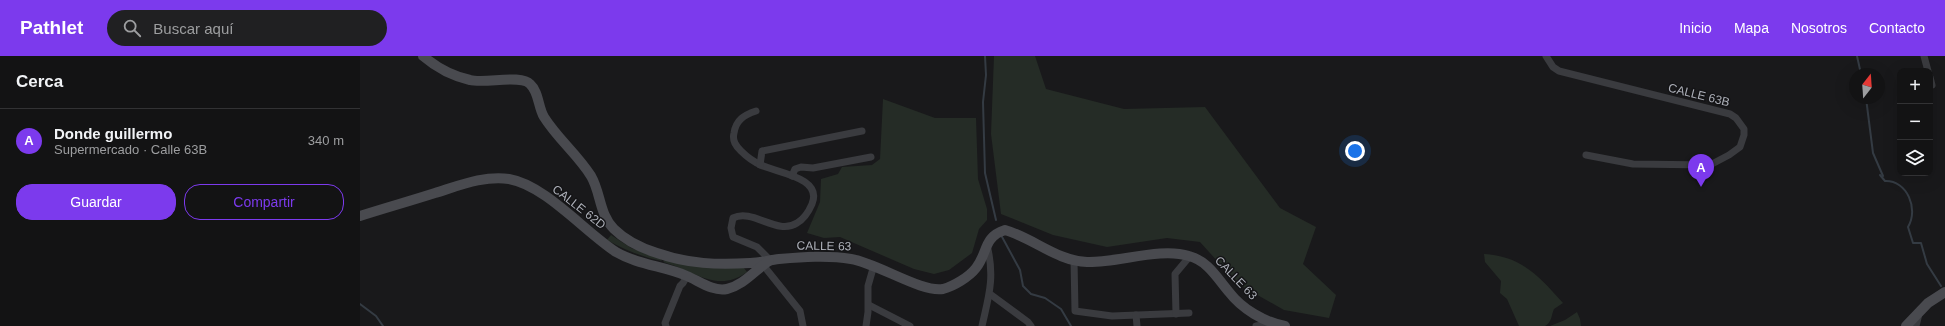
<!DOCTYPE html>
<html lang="es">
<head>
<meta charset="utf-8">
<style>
  :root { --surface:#131314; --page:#202022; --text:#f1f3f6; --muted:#9d9ea0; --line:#323234; --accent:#7c3aed }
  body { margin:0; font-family:Arial,sans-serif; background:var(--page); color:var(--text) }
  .controls { position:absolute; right:12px; top:12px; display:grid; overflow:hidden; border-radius:8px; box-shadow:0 4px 16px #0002 }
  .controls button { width:36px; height:36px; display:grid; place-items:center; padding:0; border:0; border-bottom:1px solid var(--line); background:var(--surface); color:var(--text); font:20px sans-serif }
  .compass { position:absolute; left:1489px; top:12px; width:36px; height:36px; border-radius:50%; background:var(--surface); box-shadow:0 4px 16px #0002; rotate:17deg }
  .you { position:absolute; left:995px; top:95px; width:14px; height:14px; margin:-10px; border:3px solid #fff; border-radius:50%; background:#1a73e8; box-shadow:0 0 0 6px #1a73e833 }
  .badge { display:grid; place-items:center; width:26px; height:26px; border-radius:50%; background:var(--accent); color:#fff; font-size:13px; font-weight:700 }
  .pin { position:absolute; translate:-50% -33px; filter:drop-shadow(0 1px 2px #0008) }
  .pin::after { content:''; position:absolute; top:21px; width:14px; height:12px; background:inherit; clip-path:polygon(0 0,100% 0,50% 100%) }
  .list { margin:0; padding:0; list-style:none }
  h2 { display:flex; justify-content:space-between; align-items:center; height:52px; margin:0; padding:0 16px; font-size:17px }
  h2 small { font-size:13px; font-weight:400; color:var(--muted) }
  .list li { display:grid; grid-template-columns:26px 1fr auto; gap:12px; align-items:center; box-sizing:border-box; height:64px; padding:0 16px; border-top:1px solid var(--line) }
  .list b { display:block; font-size:15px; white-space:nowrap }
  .list p { margin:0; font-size:13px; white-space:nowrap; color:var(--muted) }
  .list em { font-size:13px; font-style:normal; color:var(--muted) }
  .actions { display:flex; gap:8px; padding:12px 16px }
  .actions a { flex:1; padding:9px 0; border:1px solid var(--accent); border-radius:16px; text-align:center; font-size:14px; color:var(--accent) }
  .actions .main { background:var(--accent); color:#fff }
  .icon { flex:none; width:22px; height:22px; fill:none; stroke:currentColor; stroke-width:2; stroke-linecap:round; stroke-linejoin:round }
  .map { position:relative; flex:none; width:1585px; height:270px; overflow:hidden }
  header { display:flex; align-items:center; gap:24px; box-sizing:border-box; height:56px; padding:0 20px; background:var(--accent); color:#fff }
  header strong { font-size:19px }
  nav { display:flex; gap:22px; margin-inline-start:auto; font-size:14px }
  .search { width:280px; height:36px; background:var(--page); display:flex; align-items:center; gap:10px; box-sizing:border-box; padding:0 14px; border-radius:22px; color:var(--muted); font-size:15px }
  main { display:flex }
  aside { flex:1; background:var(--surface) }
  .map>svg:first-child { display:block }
</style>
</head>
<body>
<header>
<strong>Pathlet</strong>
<div class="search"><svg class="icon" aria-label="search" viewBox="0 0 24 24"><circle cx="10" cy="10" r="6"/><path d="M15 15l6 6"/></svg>Buscar aquí</div>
<nav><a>Inicio</a><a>Mapa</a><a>Nosotros</a><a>Contacto</a></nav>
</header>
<main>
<aside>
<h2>Cerca<small></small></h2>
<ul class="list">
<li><span class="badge">A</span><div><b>Donde guillermo</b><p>Supermercado · Calle 63B</p></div><em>340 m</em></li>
</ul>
<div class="actions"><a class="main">Guardar</a><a>Compartir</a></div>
</aside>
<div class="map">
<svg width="1585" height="270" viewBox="0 0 1585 270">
  <rect width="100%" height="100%" fill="#19191b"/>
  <!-- green -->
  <g fill="#252c26">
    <polygon points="634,0 675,0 686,33 764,53 845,51 920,152 956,171 943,208 976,239 969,262 924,254 878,228 840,186 807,182 747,191 693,179 641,158 631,78"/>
    <polygon points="523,43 575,62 616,62 618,123 627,153 627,164 619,173 612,197 589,214 574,218 554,213 480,181 464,182 447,177 460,146 461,123 478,118 482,111 512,109 520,103"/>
    <path d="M251,179L271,192L300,202L302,205C282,201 265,194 247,184Z"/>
    <path d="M1124,198C1161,200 1179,220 1203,247L1194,253C1191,260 1192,266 1185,270H1159L1147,243L1140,237L1141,225L1125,206Z"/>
    <path d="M306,203L384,212L387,216C357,238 333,214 303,206Z"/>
    <polygon points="1217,256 1220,263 1221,270 1190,270 1205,264"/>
  </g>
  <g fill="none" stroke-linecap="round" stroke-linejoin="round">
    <!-- stream -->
    <g stroke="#343b43" stroke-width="2">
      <polyline points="625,0 626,19 623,46 625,117 636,164"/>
      <polyline points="1497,0 1501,18"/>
      <polyline points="1506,42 1513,97 1523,120"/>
      <path d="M1520,119L1525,125C1547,124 1559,153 1548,171L1553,187H1561L1567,208L1581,230"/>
      <polyline points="641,179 660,214 663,230 671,238 685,242 701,253 711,270"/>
      <polyline points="0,248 16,260 23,270"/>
    </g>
    <!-- minor -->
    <g stroke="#3a3b3f" stroke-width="7">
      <polyline points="1186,0 1193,11 1199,15 1370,58 1376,62 1384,73 1384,79 1380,91 1369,99 1350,109 1273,108 1226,99"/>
      <polyline points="1564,0 1568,15"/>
      <polyline points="1570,21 1572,29"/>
      <path d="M396,55C384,59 376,64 374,77C372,85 376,90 381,95C387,101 394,106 401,109C417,117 463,121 452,148C449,155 444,163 437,167C417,180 393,152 373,162L371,172L373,181L397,191L410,204"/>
      <polyline points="400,109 402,95 502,75"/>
      <polyline points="432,120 435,113 441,111 453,112 511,101"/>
      <polyline points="714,204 715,255 752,260 829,257"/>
      <polyline points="403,209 440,255 443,270"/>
      <polyline points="630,238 668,266 671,270"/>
      <polyline points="509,249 550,270"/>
      <polyline points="816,258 815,218 830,200"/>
      <polyline points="776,259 777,270"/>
      <polyline points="306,270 305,267 320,230 323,227 327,220"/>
      <polyline points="506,270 508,256 508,230 514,209"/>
      <path d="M622,270C629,239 635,221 627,189"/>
      <polyline points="896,270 914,267"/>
      <polyline points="1556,270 1559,258"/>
    </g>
    <!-- secondary -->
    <g stroke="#494a4f" stroke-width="10">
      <path d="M63,0C77,12 92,20 110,24C125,28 161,18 170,28C179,36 178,51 184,61C197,82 218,99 231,120C241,137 239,158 254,173C266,185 281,192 297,197C328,208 358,209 390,207C400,207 409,204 419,203C442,201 468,199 491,203C517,207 562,237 583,233C594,230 609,221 616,212C628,197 623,181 645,174C673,182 697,205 727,206C758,207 800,191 829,200C848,205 857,222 869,236C882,253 904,266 925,270"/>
      <path d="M0,160C25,152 50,145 75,137C98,130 125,119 149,123C185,129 225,176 256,196C278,209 304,210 327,220C339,225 353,236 367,233C384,229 395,214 409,205"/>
      <polyline points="1546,270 1568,247 1585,236"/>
    </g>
  </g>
  <g text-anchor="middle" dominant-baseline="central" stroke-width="3" stroke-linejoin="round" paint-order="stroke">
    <!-- street labels -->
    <g font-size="12" fill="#adb0b9" stroke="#141416">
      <text transform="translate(1339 39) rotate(14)">CALLE 63B</text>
      <text transform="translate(219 151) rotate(38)">CALLE 62D</text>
      <text transform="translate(464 190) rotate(1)">CALLE 63</text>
      <text transform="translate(876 222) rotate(46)">CALLE 63</text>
    </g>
  </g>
</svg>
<div class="controls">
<button>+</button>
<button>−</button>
<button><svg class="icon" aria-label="layers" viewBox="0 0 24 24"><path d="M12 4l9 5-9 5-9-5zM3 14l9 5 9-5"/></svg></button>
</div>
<svg class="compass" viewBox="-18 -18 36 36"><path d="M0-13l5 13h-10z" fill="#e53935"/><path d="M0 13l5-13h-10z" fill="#9d9ea0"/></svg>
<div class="you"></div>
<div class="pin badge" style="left:1341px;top:131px">A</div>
</div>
</main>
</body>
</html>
